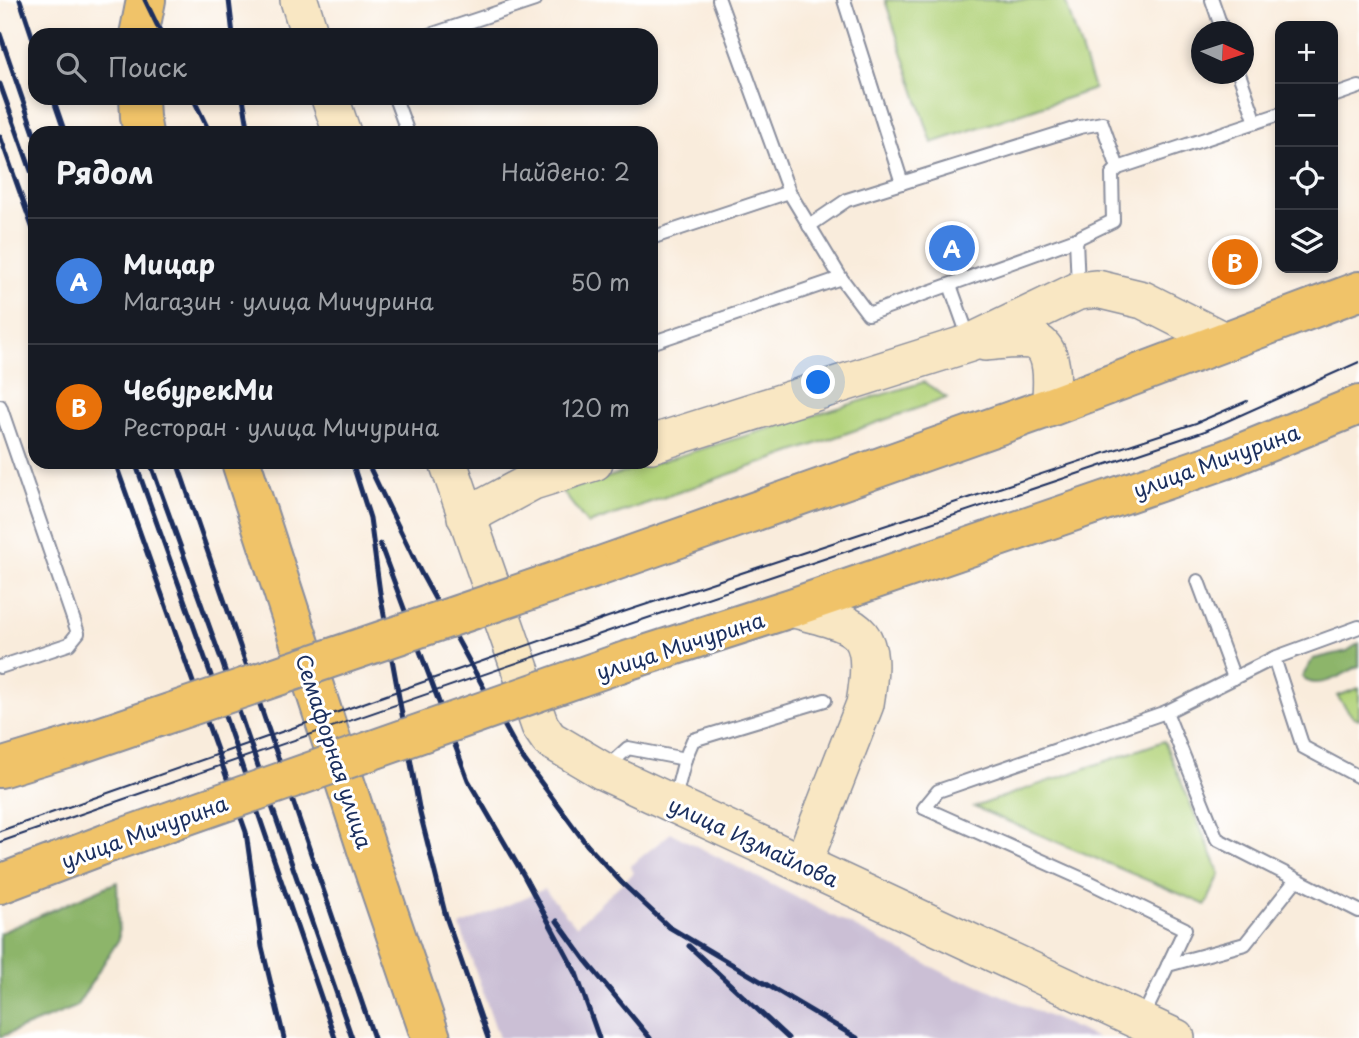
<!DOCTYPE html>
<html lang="ru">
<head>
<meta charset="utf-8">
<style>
  :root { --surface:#171b24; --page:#20242c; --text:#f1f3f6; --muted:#9ea1a6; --line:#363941; --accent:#d1495b }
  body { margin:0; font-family:"Playpen Sans",sans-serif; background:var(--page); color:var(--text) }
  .controls { position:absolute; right:21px; top:21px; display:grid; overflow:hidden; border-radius:14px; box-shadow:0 4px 10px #0003 }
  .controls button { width:63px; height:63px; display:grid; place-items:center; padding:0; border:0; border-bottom:2px solid var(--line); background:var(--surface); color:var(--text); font:35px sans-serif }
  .compass { position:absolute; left:1191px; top:21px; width:63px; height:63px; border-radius:50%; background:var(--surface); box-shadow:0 4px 10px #0003; rotate:93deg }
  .you { position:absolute; left:819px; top:383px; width:24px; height:24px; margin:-18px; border:5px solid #fff; border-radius:50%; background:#1a73e8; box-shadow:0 0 0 10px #1a73e833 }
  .badge { display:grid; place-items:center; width:46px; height:46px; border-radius:50%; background:var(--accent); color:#fff; font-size:23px; font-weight:700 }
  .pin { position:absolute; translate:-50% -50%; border:4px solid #fff; box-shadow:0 2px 7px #0006 }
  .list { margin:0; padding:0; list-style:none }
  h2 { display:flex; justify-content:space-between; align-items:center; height:91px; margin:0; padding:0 28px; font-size:30px }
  h2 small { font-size:23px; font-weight:400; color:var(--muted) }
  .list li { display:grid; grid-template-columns:46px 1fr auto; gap:21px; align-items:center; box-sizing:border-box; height:126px; padding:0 28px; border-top:2px solid var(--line) }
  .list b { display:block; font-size:26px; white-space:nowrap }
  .list p { margin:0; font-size:23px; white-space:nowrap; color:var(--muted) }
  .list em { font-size:23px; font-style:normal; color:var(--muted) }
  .icon { flex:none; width:38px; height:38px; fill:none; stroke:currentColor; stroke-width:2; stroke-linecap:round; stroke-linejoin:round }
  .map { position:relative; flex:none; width:1359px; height:1038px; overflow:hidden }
  .search { position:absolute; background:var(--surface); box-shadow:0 4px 10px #0003; left:28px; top:28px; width:630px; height:77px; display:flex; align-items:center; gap:18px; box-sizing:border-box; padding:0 24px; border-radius:21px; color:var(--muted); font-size:26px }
  .panel { position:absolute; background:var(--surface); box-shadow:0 4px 10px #0003; left:28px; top:126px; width:630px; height:343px; border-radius:21px }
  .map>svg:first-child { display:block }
</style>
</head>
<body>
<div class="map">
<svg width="1359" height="1038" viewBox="0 0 1359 1038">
  <rect width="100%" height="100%" fill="#fff"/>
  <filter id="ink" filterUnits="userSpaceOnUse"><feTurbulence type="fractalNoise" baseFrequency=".0143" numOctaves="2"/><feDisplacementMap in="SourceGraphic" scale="14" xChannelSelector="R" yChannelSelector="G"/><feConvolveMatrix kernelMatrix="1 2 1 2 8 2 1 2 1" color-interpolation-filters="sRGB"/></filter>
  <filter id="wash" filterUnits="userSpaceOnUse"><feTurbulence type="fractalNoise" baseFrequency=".00686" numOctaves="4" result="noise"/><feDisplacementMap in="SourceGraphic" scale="28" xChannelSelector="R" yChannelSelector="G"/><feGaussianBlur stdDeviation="1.57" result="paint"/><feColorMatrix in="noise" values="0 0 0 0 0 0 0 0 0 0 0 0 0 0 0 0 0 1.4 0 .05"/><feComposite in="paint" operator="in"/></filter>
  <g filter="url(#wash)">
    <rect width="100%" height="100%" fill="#f9ecdc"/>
    <!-- industrial -->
    <polygon fill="#cbbfd5" points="671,833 956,979 972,982 1097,1038 499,1038 460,926 544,889 576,926 622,883 634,873 630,866"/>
    <!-- green -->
    <g fill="#b2d37a" stroke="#66816c" stroke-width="2">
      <polygon points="885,0 1065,0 1094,89 932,143"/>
      <polygon points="924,382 947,398 588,524 562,491"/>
      <polygon points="1359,688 1359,719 1352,716 1337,696"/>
      <polygon points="1164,741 1220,874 1206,905 974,807"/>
    </g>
    <!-- forest -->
    <g fill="#8db56a" stroke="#547264" stroke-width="2">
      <path d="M1359,643V666C1344,673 1317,693 1302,677L1313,659L1347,651Z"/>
      <polygon points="117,882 119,939 76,1007 0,1037 0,933"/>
    </g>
  </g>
  <g filter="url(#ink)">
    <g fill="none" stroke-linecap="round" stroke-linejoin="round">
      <!-- lane casing -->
      <g stroke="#8a8e9d" stroke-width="16">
        <g id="lane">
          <polyline points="719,0 789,192 841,278 868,314 1076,239 1078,287"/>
          <polyline points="844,0 902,183"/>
          <polyline points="1212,0 1223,32"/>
          <polyline points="430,35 535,0"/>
          <polyline points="1239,74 1256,122"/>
          <polyline points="1333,96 1359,87"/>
          <polyline points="395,98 408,133"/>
          <polyline points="809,226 847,200 1080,127 1102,123 1118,168"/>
          <polyline points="651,238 789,192"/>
          <polyline points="1076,239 1113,221 1112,174 1118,168 1280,114"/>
          <polyline points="950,285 970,341"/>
          <polyline points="651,343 841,278"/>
          <polyline points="0,406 78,633 69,644 0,667"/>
          <polyline points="1198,581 1234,678"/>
          <polyline points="1359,627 1274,658 1303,747 1359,777"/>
          <polyline points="1274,658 1166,712 1217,839 1359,911"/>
          <polyline points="1166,712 938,791 924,808 1087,881 1185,929 1168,965"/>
          <polyline points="606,768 628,748 685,759"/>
          <polyline points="674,802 685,759 693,740 825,700"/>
          <polyline points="1142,1019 1168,965 1245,944 1296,880"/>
        </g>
      </g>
      <!-- secondary casing -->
      <g stroke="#8a8e9d" stroke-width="40">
        <g id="secondary">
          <polyline points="299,0 310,35"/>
          <polyline points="330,98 342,133"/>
          <path d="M985,342C999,341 1016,338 1030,340C1057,344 1052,388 1050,407"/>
          <polyline points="651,444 970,343 1078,291 1097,289 1143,300 1224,341"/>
          <polyline points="448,462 540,726 549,739 603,771 1176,1038"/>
          <polyline points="466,517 533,481 594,462"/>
          <path d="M791,608C860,626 878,626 865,704L803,863"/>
        </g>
      </g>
      <!-- primary casing -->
      <g stroke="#8a8e9d" stroke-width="42">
        <g id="primary">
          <polyline points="592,569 1050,407 1359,291"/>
          <polyline points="623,662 791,608 1224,460 1359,405"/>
          <polyline points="0,768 76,745"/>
          <polyline points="0,884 108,843"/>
        </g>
      </g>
      <!-- highway casing -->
      <g stroke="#8a8e9d" stroke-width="42">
        <g id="highway">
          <polyline points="139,35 146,0"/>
          <polyline points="139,98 140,117 143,133"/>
          <polyline points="241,462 368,853 431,1038"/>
        </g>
      </g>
      <!-- lane -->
      <use href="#lane" stroke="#fff" stroke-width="12"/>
      <!-- secondary -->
      <use href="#secondary" stroke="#f9e7c3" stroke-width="37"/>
      <!-- primary -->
      <use href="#primary" stroke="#f0c369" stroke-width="38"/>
      <!-- highway -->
      <use href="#highway" stroke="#f0c369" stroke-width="38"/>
      <!-- tram -->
      <g stroke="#1b2f5e" stroke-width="2">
        <polyline points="0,831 608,617 1196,423 1247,401"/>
        <polyline points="0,842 612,630 1205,431 1359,362"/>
      </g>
      <!-- rail -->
      <g stroke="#1b2f5e" stroke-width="5">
        <polyline points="20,0 35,45"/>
        <polyline points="145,0 162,35"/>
        <polyline points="229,0 233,35"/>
        <polyline points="0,34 35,136"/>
        <polyline points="0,84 35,182"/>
        <polyline points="53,98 65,133"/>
        <polyline points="193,98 210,133"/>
        <polyline points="243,98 249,133"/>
        <polyline points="0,136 35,235"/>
        <polyline points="115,462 246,832 262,947 284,1038"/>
        <polyline points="135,462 205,658 335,1038"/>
        <polyline points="150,462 220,656 352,1038"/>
        <polyline points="177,462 374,1038"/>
        <polyline points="352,462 370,518 380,593 420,813 446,917 488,1038"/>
        <polyline points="367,462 421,573 520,754 587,845 622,883 669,927 857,1038"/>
        <polyline points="380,544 468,780 524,876 576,973 599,1038"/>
        <polyline points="557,921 586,961 650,1038"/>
        <polyline points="689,946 788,1038"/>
      </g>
      <!-- primary-bridge casing -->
      <g stroke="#8a8e9d" stroke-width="42" stroke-linecap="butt">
        <g id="primary-bridge">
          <polyline points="76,745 592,569"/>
          <polyline points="108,843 623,662"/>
        </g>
      </g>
      <!-- primary-bridge -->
      <use href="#primary-bridge" stroke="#f0c369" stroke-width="38"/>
    </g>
  </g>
  <g text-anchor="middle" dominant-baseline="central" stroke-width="6" stroke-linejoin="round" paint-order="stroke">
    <!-- street labels -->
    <g font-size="21" fill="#1b2f5e" stroke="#fff">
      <text transform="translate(1216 460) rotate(-20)">улица Мичурина</text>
      <text transform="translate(680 645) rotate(-18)">улица Мичурина</text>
      <text transform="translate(335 751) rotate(72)">Семафорная улица</text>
      <text transform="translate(144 831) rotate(-20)">улица Мичурина</text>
      <text transform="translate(754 841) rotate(25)">улица Измайлова</text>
    </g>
  </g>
</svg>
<div class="controls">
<button>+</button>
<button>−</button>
<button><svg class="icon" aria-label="locate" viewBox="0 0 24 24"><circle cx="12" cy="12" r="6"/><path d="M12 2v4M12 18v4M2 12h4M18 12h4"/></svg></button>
<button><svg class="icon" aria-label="layers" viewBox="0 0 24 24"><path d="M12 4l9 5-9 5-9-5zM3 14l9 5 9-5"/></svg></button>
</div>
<svg class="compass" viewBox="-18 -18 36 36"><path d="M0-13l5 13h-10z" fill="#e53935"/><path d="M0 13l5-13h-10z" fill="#9ea1a6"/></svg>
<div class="you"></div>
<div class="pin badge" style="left:952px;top:248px;background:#3f7fe0">A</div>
<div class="pin badge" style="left:1235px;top:262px;background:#e8710a">B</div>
<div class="search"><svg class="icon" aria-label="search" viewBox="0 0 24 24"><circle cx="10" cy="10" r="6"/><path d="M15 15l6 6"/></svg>Поиск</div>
<section class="panel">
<h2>Рядом<small>Найдено: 2</small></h2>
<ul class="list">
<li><span class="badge" style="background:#3f7fe0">A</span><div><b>Мицар</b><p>Магазин · улица Мичурина</p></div><em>50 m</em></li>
<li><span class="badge" style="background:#e8710a">B</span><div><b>ЧебурекМи</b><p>Ресторан · улица Мичурина</p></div><em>120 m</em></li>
</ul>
</section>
</div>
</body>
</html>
